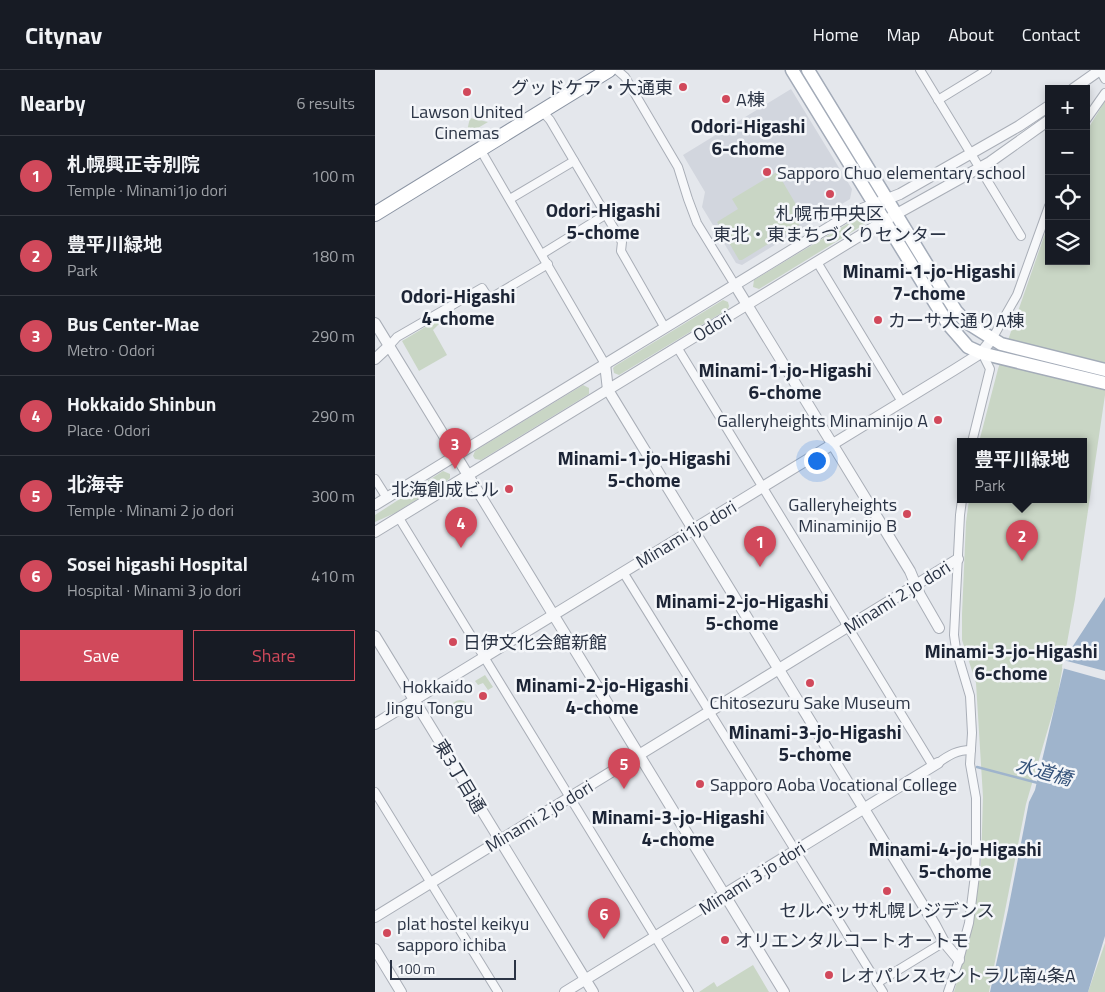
<!DOCTYPE html>
<html lang="en">
<head>
<meta charset="utf-8">
<style>
  :root { --surface:#171b24; --page:#20242c; --text:#f1f3f6; --muted:#9ea1a6; --line:#363941; --accent:#d1495b }
  body { margin:0; font-family:"Titillium Web","Noto Sans JP",sans-serif; background:var(--page); color:var(--text) }
  .controls { position:absolute; right:15px; top:15px; display:grid; overflow:hidden; border-radius:0px; box-shadow:0 2px 8px #0003 }
  .controls button { width:45px; height:45px; display:grid; place-items:center; padding:0; border:0; border-bottom:1px solid var(--line); background:var(--surface); color:var(--text); font:25px sans-serif }
  .scale { position:absolute; left:15px; bottom:12px; width:126px; box-sizing:border-box; padding-left:5px; border:2px solid #2b3445; border-top:0; font-size:14px; line-height:18px; white-space:nowrap; color:#2b3445; -webkit-text-stroke:4px #f4f6f9; paint-order:stroke }
  .you { position:absolute; left:441px; top:390px; width:18px; height:18px; margin:-12px; border:4px solid #fff; border-radius:50%; background:#1a73e8; box-shadow:0 0 0 8px #1a73e833 }
  .badge { display:grid; place-items:center; width:32px; height:32px; border-radius:50%; background:var(--accent); color:#fff; font-size:16px; font-weight:700 }
  .pin { position:absolute; translate:-50% -41px; filter:drop-shadow(0 1px 2px #0008) }
  .pin::after { content:''; position:absolute; top:26px; width:18px; height:15px; background:inherit; clip-path:polygon(0 0,100% 0,50% 100%) }
  .popup { position:absolute; left:582px; top:368px; width:130px; height:65px; box-sizing:border-box; display:grid; place-content:center; border-radius:0px; background:var(--surface); filter:drop-shadow(0 1px 4px #0005); font-size:16px; white-space:nowrap; color:var(--muted) }
  .popup b { font-size:19px; color:var(--text) }
  .popup::after { content:''; position:absolute; left:50%; top:100%; margin-left:-10px; border:10px solid transparent; border-top-color:var(--surface) }
  .list { margin:0; padding:0; list-style:none }
  h2 { display:flex; justify-content:space-between; align-items:center; height:65px; margin:0; padding:0 20px; font-size:21px }
  h2 small { font-size:16px; font-weight:400; color:var(--muted) }
  .list li { display:grid; grid-template-columns:32px 1fr auto; gap:15px; align-items:center; box-sizing:border-box; height:80px; padding:0 20px; border-top:1px solid var(--line) }
  .list b { display:block; font-size:19px; white-space:nowrap }
  .list p { margin:0; font-size:16px; white-space:nowrap; color:var(--muted) }
  .list em { font-size:16px; font-style:normal; color:var(--muted) }
  .actions { display:flex; gap:10px; padding:15px 20px }
  .actions a { flex:1; padding:11px 0; border:1px solid var(--accent); border-radius:0px; text-align:center; font-size:18px; color:var(--accent) }
  .actions .main { background:var(--accent); color:#fff }
  .icon { flex:none; width:28px; height:28px; fill:none; stroke:currentColor; stroke-width:2; stroke-linecap:round; stroke-linejoin:round }
  .map { position:relative; flex:none; width:730px; height:922px; overflow:hidden }
  header { display:flex; align-items:center; gap:30px; box-sizing:border-box; height:70px; padding:0 25px; background:var(--surface); border-bottom:1px solid var(--line) }
  header strong { font-size:24px }
  nav { display:flex; gap:28px; margin-inline-start:auto; font-size:18px }
  main { display:flex }
  aside { flex:1; background:var(--surface) }
  .map>svg:first-child { display:block }
</style>
</head>
<body>
<header>
<strong>Citynav</strong>
<nav><a>Home</a><a>Map</a><a>About</a><a>Contact</a></nav>
</header>
<main>
<aside>
<h2>Nearby<small>6 results</small></h2>
<ul class="list">
<li><span class="badge">1</span><div><b>札幌興正寺別院</b><p>Temple · Minami1jo dori</p></div><em>100 m</em></li>
<li><span class="badge">2</span><div><b>豊平川緑地</b><p>Park</p></div><em>180 m</em></li>
<li><span class="badge">3</span><div><b>Bus Center-Mae</b><p>Metro · Odori</p></div><em>290 m</em></li>
<li><span class="badge">4</span><div><b>Hokkaido Shinbun</b><p>Place · Odori</p></div><em>290 m</em></li>
<li><span class="badge">5</span><div><b>北海寺</b><p>Temple · Minami 2 jo dori</p></div><em>300 m</em></li>
<li><span class="badge">6</span><div><b>Sosei higashi Hospital</b><p>Hospital · Minami 3 jo dori</p></div><em>410 m</em></li>
</ul>
<div class="actions"><a class="main">Save</a><a>Share</a></div>
</aside>
<div class="map">
<svg width="730" height="922" viewBox="0 0 730 922">
  <rect width="100%" height="100%" fill="#e4e7ec"/>
  <!-- built -->
  <polygon fill="#d2d6de" points="416,19 477,119 475,129 367,195 361,193 327,137 330,122 308,85"/>
  <!-- green -->
  <g fill="#c9d6c5">
    <polygon points="730,31 730,325 700,529 682,628 651,734 614,922 579,922 596,862 606,795 608,727 601,613 587,570 587,544 591,452 594,430 708,430 708,372 604,372 623,299 674,152 674,191 711,191 711,62"/>
    <polygon points="95,48 113,52 91,65"/>
    <polygon points="402,102 426,143 424,155 367,190 364,190 342,152 363,139 357,129"/>
    <polygon points="487,145 492,150 490,154 384,219 378,217 379,210"/>
    <polygon points="348,230 353,232 354,236 353,239 244,305 239,303 238,298 240,296"/>
    <polygon points="77,241 58,260 72,285 44,301 27,271"/>
    <polygon points="208,315 214,318 214,324 106,390 100,389 98,386 100,381"/>
    <polygon points="68,401 75,404 75,408 73,410 20,443 0,452 0,445"/>
    <polygon points="110,605 118,617 113,620 108,613 103,615 100,611"/>
    <circle cx="85" cy="639" r="9"/>
    <polygon points="730,873 730,922 713,922"/>
    <polygon points="378,895 394,922 324,922 339,912 342,917"/>
  </g>
  <!-- water -->
  <polygon fill="#9fb4cc" points="730,527 730,866 713,922 615,922 633,840 654,732 660,720 692,585"/>
  <!-- pier -->
  <polygon fill="#e4e7ec" points="688,590 730,601 730,610 687,598"/>
  <g fill="none" stroke-linecap="round" stroke-linejoin="round">
    <!-- stream -->
    <polyline stroke="#9fb4cc" stroke-width="2.5" points="602,697 663,713"/>
    <!-- minor casing -->
    <g stroke="#a9aeb7" stroke-width="10">
      <g id="minor">
        <polyline points="242,0 250,7 303,97 313,129 322,153 360,215"/>
        <polyline points="545,0 646,166"/>
        <polyline points="725,0 730,9"/>
        <polyline points="563,30 612,0"/>
        <polyline points="167,41 175,50 247,172 246,181 290,258"/>
        <polyline points="711,50 730,23"/>
        <polyline points="105,79 230,294"/>
        <polyline points="135,129 199,91"/>
        <polyline points="167,184 230,145"/>
        <polyline points="442,192 527,332"/>
        <polyline points="617,269 642,225 674,136"/>
        <polyline points="14,276 22,267 107,218 114,229 173,194"/>
        <polyline points="302,277 558,696"/>
        <polyline points="597,372 615,299 607,283"/>
        <polyline points="0,409 12,428"/>
        <polyline points="24,448 314,922"/>
        <polyline points="248,502 508,922"/>
        <path d="M563,693C574,685 582,680 596,680"/>
        <polyline points="0,722 123,922"/>
        <polyline points="502,913 569,872"/>
        <polyline points="573,922 584,890 594,853 600,805 601,777 601,728 595,694 597,663 595,626 581,579 579,565 585,445 587,430"/>
      </g>
    </g>
    <!-- tertiary casing -->
    <g stroke="#a9aeb7" stroke-width="12">
      <g id="tertiary">
        <polyline points="698,19 725,0"/>
        <polyline points="360,215 535,501 545,525 564,558"/>
        <polyline points="0,253 409,922"/>
        <polyline points="0,289 14,276"/>
        <polyline points="230,294 233,320 560,855 569,872 584,890"/>
        <polyline points="0,435 479,142 525,124 644,56 674,36"/>
        <polyline points="0,462 509,151 615,92 674,50"/>
        <polyline points="0,566 218,922"/>
        <polyline points="0,654 579,300 606,283 617,269"/>
        <polyline points="0,847 583,489"/>
        <polyline points="0,879 26,922"/>
        <polyline points="190,922 563,693"/>
      </g>
    </g>
    <!-- primary casing -->
    <g stroke="#a3abb8" stroke-width="15">
      <g id="primary">
        <polyline points="417,0 573,254 593,277 606,283 730,313"/>
        <polyline points="433,0 557,203 581,241 591,252 626,274 730,300"/>
      </g>
    </g>
    <!-- trunk casing -->
    <g stroke="#8b94a3" stroke-width="16">
      <polyline id="trunk" points="0,144 234,0"/>
    </g>
    <!-- minor -->
    <use href="#minor" stroke="#f7f8fa" stroke-width="8"/>
    <!-- tertiary -->
    <use href="#tertiary" stroke="#f7f8fa" stroke-width="10"/>
    <!-- primary -->
    <use href="#primary" stroke="#fff" stroke-width="12"/>
    <!-- trunk -->
    <use href="#trunk" stroke="#fff" stroke-width="14"/>
  </g>
  <!-- markers -->
  <g fill="#d1495b" stroke="#f4f6f9" stroke-width="2">
    <circle cx="308" cy="17" r="5"/>
    <circle cx="92" cy="22" r="5"/>
    <circle cx="351" cy="29" r="5"/>
    <circle cx="392" cy="102" r="5"/>
    <circle cx="455" cy="124" r="5"/>
    <circle cx="503" cy="250" r="5"/>
    <circle cx="563" cy="350" r="5"/>
    <circle cx="134" cy="419" r="5"/>
    <circle cx="532" cy="444" r="5"/>
    <circle cx="78" cy="572" r="5"/>
    <circle cx="435" cy="613" r="5"/>
    <circle cx="108" cy="626" r="5"/>
    <circle cx="325" cy="714" r="5"/>
    <circle cx="512" cy="821" r="5"/>
    <circle cx="12" cy="863" r="5"/>
    <circle cx="350" cy="870" r="5"/>
    <circle cx="454" cy="905" r="5"/>
  </g>
  <g text-anchor="middle" dominant-baseline="central" stroke-width="5" stroke-linejoin="round" paint-order="stroke">
    <!-- poi labels -->
    <g font-size="18" fill="#2b3445" stroke="#f4f6f9" text-anchor="start">
      <text x="298" y="17" text-anchor="end">グッドケア・大通東</text>
      <text x="361" y="29">A棟</text>
      <text x="92" y="41" text-anchor="middle">Lawson United<tspan x="92" dy="21">Cinemas</tspan></text>
      <text x="402" y="102">Sapporo Chuo elementary school</text>
      <text x="455" y="143" text-anchor="middle">札幌市中央区<tspan x="455" dy="21">東北・東まちづくりセンター</tspan></text>
      <text x="513" y="250">カーサ大通りA棟</text>
      <text x="553" y="350" text-anchor="end">Galleryheights Minaminijo A</text>
      <text x="124" y="419" text-anchor="end">北海創成ビル</text>
      <text x="522" y="434" text-anchor="end">Galleryheights<tspan x="522" dy="21">Minaminijo B</tspan></text>
      <text x="88" y="572">日伊文化会館新館</text>
      <text x="98" y="616" text-anchor="end">Hokkaido<tspan x="98" dy="21">Jingu Tongu</tspan></text>
      <text x="435" y="632" text-anchor="middle">Chitosezuru Sake Museum</text>
      <text x="335" y="714">Sapporo Aoba Vocational College</text>
      <text x="512" y="840" text-anchor="middle">セルベッサ札幌レジデンス</text>
      <text x="22" y="853">plat hostel keikyu<tspan x="22" dy="21">sapporo ichiba</tspan></text>
      <text x="360" y="870">オリエンタルコートオートモ</text>
      <text x="464" y="905">レオパレスセントラル南4条A</text>
    </g>
    <!-- street labels -->
    <g font-size="18" fill="#2b3445" stroke="#f4f6f9">
      <text transform="translate(337 256) rotate(-32)">Odori</text>
      <text transform="translate(311 464) rotate(-31)">Minami1jo dori</text>
      <text transform="translate(522 527) rotate(-32)">Minami 2 jo dori</text>
      <text transform="translate(85 706) rotate(59)">東3丁目通</text>
      <text transform="translate(164 746) rotate(-31)">Minami 2 jo dori</text>
      <text transform="translate(377 808) rotate(-32)">Minami 3 jo dori</text>
    </g>
    <!-- neighbourhood labels -->
    <g font-size="19" font-weight="bold" fill="#1d2536" stroke="#f4f6f9">
      <text x="373" y="55">Odori-Higashi<tspan x="373" dy="22">6-chome</tspan></text>
      <text x="228" y="139">Odori-Higashi<tspan x="228" dy="22">5-chome</tspan></text>
      <text x="554" y="200">Minami-1-jo-Higashi<tspan x="554" dy="22">7-chome</tspan></text>
      <text x="83" y="225">Odori-Higashi<tspan x="83" dy="22">4-chome</tspan></text>
      <text x="410" y="299">Minami-1-jo-Higashi<tspan x="410" dy="22">6-chome</tspan></text>
      <text x="269" y="387">Minami-1-jo-Higashi<tspan x="269" dy="22">5-chome</tspan></text>
      <text x="367" y="530">Minami-2-jo-Higashi<tspan x="367" dy="22">5-chome</tspan></text>
      <text x="636" y="580">Minami-3-jo-Higashi<tspan x="636" dy="22">6-chome</tspan></text>
      <text x="227" y="614">Minami-2-jo-Higashi<tspan x="227" dy="22">4-chome</tspan></text>
      <text x="440" y="661">Minami-3-jo-Higashi<tspan x="440" dy="22">5-chome</tspan></text>
      <text x="303" y="746">Minami-3-jo-Higashi<tspan x="303" dy="22">4-chome</tspan></text>
      <text x="580" y="778">Minami-4-jo-Higashi<tspan x="580" dy="22">5-chome</tspan></text>
    </g>
    <!-- water labels -->
    <g font-size="19" font-style="italic" fill="#34527a" stroke="#f4f6f9">
      <text transform="translate(669 701) rotate(15)">水道橋</text>
    </g>
  </g>
</svg>
<div class="controls">
<button>+</button>
<button>−</button>
<button><svg class="icon" aria-label="locate" viewBox="0 0 24 24"><circle cx="12" cy="12" r="6"/><path d="M12 2v4M12 18v4M2 12h4M18 12h4"/></svg></button>
<button><svg class="icon" aria-label="layers" viewBox="0 0 24 24"><path d="M12 4l9 5-9 5-9-5zM3 14l9 5 9-5"/></svg></button>
</div>
<div class="scale">100 m</div>
<div class="you"></div>
<div class="pin badge" style="left:385px;top:497px">1</div>
<div class="pin badge" style="left:647px;top:491px">2</div>
<div class="popup"><b>豊平川緑地</b>Park</div>
<div class="pin badge" style="left:80px;top:399px">3</div>
<div class="pin badge" style="left:86px;top:478px">4</div>
<div class="pin badge" style="left:249px;top:719px">5</div>
<div class="pin badge" style="left:229px;top:869px">6</div>
</div>
</main>
</body>
</html>
